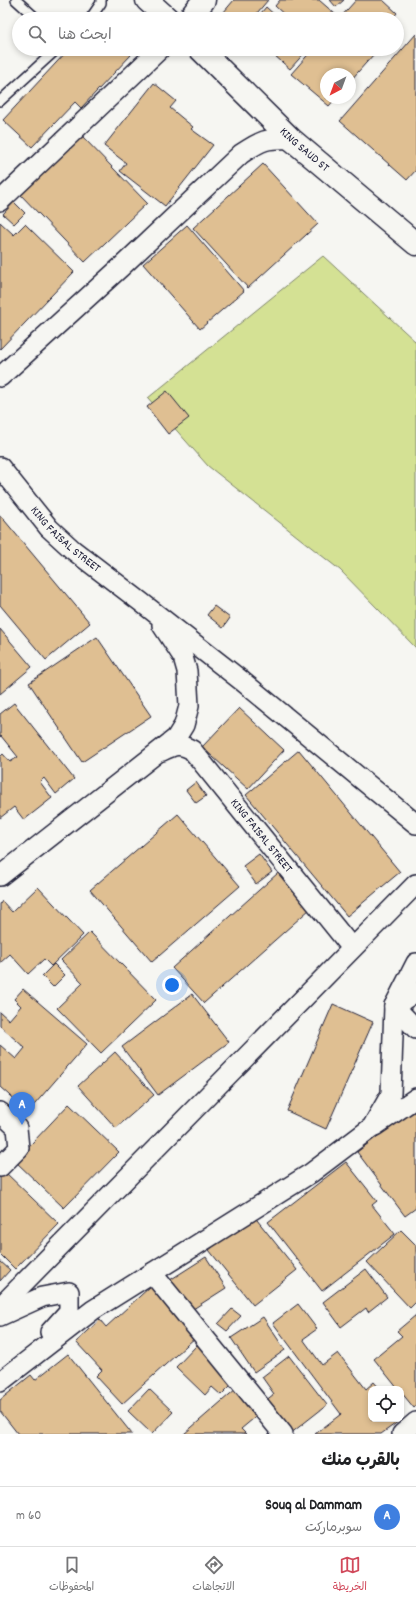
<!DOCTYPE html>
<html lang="ar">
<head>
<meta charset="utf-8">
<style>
  :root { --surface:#fff; --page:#f2f2f2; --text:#202124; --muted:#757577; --line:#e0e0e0; --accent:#d1495b }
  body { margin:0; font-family:Dekko,"Playpen Sans Arabic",sans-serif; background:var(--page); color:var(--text); direction:rtl }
  .controls { position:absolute; right:12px; bottom:12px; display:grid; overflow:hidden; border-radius:8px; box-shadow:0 2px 6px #0003 }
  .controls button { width:36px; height:36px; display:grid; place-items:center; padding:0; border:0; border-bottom:1px solid var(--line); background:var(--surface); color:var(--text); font:20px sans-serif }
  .compass { position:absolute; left:320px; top:68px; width:36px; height:36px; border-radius:50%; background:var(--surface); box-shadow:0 2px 6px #0003; rotate:221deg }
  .you { position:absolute; left:172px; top:985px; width:14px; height:14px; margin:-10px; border:3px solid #fff; border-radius:50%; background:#1a73e8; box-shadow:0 0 0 6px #1a73e833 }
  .badge { display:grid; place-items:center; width:26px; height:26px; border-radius:50%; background:var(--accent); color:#fff; font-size:13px; font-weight:700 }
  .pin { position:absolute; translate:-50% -33px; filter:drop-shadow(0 1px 2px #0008) }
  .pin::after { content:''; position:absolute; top:21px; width:14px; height:12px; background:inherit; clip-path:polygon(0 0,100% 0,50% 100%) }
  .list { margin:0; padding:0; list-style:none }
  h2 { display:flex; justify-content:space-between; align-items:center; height:52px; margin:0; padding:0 16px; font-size:17px }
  h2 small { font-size:13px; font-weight:400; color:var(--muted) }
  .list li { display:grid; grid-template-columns:26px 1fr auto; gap:12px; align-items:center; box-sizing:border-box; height:60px; padding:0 16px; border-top:1px solid var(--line) }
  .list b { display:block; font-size:15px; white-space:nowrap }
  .list p { margin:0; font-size:13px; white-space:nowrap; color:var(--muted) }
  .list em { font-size:13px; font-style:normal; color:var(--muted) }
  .icon { flex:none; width:22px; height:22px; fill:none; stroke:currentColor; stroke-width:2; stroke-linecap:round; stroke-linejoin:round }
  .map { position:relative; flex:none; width:416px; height:1434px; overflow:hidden; direction:ltr }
  .search { position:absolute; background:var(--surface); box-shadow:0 2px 6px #0003; left:12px; right:12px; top:12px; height:44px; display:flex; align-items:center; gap:10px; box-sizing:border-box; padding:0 14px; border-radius:22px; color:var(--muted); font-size:15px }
  .sheet { height:112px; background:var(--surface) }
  nav { display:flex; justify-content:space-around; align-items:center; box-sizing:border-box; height:56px; border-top:1px solid var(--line); background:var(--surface); font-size:11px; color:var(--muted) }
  nav a { display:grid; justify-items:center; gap:2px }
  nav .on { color:var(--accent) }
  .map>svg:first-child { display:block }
</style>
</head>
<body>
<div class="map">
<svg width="416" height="1434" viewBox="0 0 416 1434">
  <rect width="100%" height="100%" fill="#f6f6f2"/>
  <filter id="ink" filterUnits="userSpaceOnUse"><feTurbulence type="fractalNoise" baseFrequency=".025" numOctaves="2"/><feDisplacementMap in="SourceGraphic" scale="8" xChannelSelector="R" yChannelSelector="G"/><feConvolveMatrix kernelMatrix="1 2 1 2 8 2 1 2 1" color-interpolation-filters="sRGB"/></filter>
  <g filter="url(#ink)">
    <!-- green -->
    <polygon fill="#d4e194" stroke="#7b8268" points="323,256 416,342 416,648 340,570 208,466 148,398"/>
    <!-- building -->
    <g fill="#dfbf92" stroke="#22223b">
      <polygon points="234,0 268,0 252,19 229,19 223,13"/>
      <polygon points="280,0 319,0 335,14 330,19 289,19 275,6"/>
      <polygon points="330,0 344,0 336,7"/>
      <polygon points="356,0 383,0 397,13 392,19 339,19"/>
      <polygon points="266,7 279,19 256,19"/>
      <polygon points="416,34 416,170 407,180 340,121"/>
      <polygon points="69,49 124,49 131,55 81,108 75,102 32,147 3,120"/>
      <polygon points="267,49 308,49 290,69"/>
      <polygon points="313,49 368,49 374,54 350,81 350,74 326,74 326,98 336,98 329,106 291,74"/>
      <polygon points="154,83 176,101 170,108 193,127 191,129 213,145 165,206 120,171 126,163 104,146"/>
      <polygon points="80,134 147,203 85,262 19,193"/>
      <polygon points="263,164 318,224 248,288 193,228"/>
      <polygon points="14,202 25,213 14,224 3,214"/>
      <polygon points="0,222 14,235 25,224 74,272 0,349"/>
      <polygon points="187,225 244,291 200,329 143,264"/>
      <polygon points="167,391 189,418 168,434 147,407"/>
      <polygon points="0,515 90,623 46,660 0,605"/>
      <polygon points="214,606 230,618 223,628 207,615"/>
      <polygon points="0,629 32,667 0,694"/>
      <polygon points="97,637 151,716 82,762 29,683"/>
      <polygon points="14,703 74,779 56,794 44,778 40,782 52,798 24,820 14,807 0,818 0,757 3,754 10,762 18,757 1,736 0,737 0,714"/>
      <polygon points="239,708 284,750 248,789 202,747"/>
      <polygon points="299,750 400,872 347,916 246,795"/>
      <polygon points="196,782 206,796 196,803 186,790"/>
      <polygon points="178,814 240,886 152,962 90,890"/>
      <polygon points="259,854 272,872 256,884 243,866"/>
      <polygon points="278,873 310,909 204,1003 172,968"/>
      <polygon points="38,887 83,935 51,966 44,959 28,974 10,954 0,963 0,904 2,901 12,912"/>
      <polygon points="90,932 156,1000 101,1053 57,1008 83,983 61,960"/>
      <polygon points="54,964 65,975 53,987 42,976"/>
      <polygon points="23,989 87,1044 28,1112 0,1087 0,1045 16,1059 25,1048 0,1026 0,1012 9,1020 21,1006 14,999"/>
      <polygon points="192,994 229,1042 158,1095 122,1047"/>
      <polygon points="333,1004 373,1022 326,1129 287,1111"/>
      <polygon points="115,1052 154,1095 116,1128 78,1086"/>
      <polygon points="69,1104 119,1152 64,1208 15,1161"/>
      <polygon points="416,1107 416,1208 405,1216 357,1152"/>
      <polygon points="346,1162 377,1201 372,1205 395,1234 322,1291 268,1222"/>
      <polygon points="4,1171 59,1224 15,1269 0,1254 0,1175"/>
      <polygon points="253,1215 297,1270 253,1305 209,1250"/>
      <polygon points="401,1230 416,1245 416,1302 410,1308 367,1262"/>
      <polygon points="206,1257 226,1288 190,1311 170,1280"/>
      <polygon points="0,1261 10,1270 0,1281"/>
      <polygon points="366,1269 387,1297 368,1312 366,1308 341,1327 323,1302"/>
      <polygon points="151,1286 197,1336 122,1404 96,1376 102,1370 76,1342 100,1320 106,1327"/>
      <polygon points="298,1304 317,1329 303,1339 322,1365 338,1353 366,1389 374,1382 380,1389 371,1389 371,1419 401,1419 401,1417 402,1419 381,1434 315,1434 341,1414 273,1323"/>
      <polygon points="232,1309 241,1316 227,1331 218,1324"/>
      <polygon points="416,1315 416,1406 414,1408 401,1392 401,1389 398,1389 374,1359 402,1336 397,1331"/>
      <polygon points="263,1317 285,1350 254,1372 231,1338"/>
      <polygon points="197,1345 234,1382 221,1395 212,1387 205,1395 176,1367"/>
      <polygon points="68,1354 132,1434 18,1434 0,1411 0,1400 31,1375 35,1380"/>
      <polygon points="289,1356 327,1405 290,1434 265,1401 274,1394 262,1377"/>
      <polygon points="237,1388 259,1414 241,1429 246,1434 184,1434"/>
      <polygon points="149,1389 173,1412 152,1434 128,1411"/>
    </g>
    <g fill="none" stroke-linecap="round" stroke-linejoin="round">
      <!-- lane casing -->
      <g stroke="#22223b" stroke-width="12">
        <g id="lane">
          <polyline points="16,0 37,19"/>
          <polyline points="90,19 101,3 101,0"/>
          <polyline points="0,101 57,49"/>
        </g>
      </g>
      <!-- street casing -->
      <g stroke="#22223b" stroke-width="22">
        <g id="street">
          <polyline points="0,201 160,49"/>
          <path d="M0,377L121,267L241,154C262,140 266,138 291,139"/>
          <path id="s1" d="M0,467L49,528L73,550L141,602L242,681L416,824"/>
          <path id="s2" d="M162,751C175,745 179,743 192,750L352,948"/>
          <polyline points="0,876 176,738 184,725 189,706 187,671 183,657 162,625"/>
          <polyline points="416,963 394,1006 416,1029"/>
          <polyline points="0,1112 17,1128 19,1148 0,1167"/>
          <polyline points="375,1126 416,1098"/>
          <polyline points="152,1273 283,1434"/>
          <polyline points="0,1307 416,884"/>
          <polyline points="0,1316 42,1297 69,1292 69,1311 50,1332"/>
          <polyline points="0,1382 93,1310 311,1173 372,1127 391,1094 394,1006 416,992"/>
          <polyline points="402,1434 416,1422"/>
        </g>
      </g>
      <!-- secondary casing -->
      <g stroke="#22223b" stroke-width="25">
        <polyline id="secondary" points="189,19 204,0"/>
      </g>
      <!-- primary casing -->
      <g stroke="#22223b" stroke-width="25">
        <g id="primary">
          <polyline points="147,0 168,19"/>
          <path id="s3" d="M200,49L291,139L416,244"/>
        </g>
      </g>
      <!-- lane -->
      <use href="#lane" stroke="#f6f6f2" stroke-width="9"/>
      <!-- street -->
      <use href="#street" stroke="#f6f6f2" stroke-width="19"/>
      <!-- secondary -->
      <use href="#secondary" stroke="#f6f6f2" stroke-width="22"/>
      <!-- primary -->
      <use href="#primary" stroke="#f6f6f2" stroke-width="22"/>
    </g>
  </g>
  <g text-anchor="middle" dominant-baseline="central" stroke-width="3" stroke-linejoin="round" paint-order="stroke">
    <!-- street labels -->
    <g font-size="12" fill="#22223b" stroke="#f6f6f2">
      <text stroke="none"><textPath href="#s3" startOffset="145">KING SAUD ST</textPath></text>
      <text stroke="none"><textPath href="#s1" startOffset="98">KING FAISAL STREET</textPath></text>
      <text stroke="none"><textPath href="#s2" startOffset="142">KING FAISAL STREET</textPath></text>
    </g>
  </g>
</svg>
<div class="controls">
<button><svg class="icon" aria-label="locate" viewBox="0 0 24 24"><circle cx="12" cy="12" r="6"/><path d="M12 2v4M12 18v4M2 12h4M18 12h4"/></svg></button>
</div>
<svg class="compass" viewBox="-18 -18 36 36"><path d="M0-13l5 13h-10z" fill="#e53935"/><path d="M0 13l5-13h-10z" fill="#757577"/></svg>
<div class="you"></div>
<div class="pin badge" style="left:22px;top:1125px;background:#3f7fe0">A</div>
<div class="search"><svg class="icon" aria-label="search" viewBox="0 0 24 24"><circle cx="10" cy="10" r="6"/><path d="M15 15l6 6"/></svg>ابحث هنا</div>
</div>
<section class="sheet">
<h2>بالقرب منك<small></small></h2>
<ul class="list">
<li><span class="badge" style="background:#3f7fe0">A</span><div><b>Souq al Dammam</b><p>سوبرماركت</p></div><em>60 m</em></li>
</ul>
</section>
<nav>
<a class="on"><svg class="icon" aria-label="map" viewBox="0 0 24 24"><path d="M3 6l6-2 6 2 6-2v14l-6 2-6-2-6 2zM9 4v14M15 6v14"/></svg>الخريطة</a>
<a><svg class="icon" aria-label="directions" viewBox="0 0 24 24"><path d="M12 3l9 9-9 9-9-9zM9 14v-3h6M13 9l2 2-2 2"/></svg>الاتجاهات</a>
<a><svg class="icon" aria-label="saved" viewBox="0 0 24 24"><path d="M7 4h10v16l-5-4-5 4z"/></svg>المحفوظات</a>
</nav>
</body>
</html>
